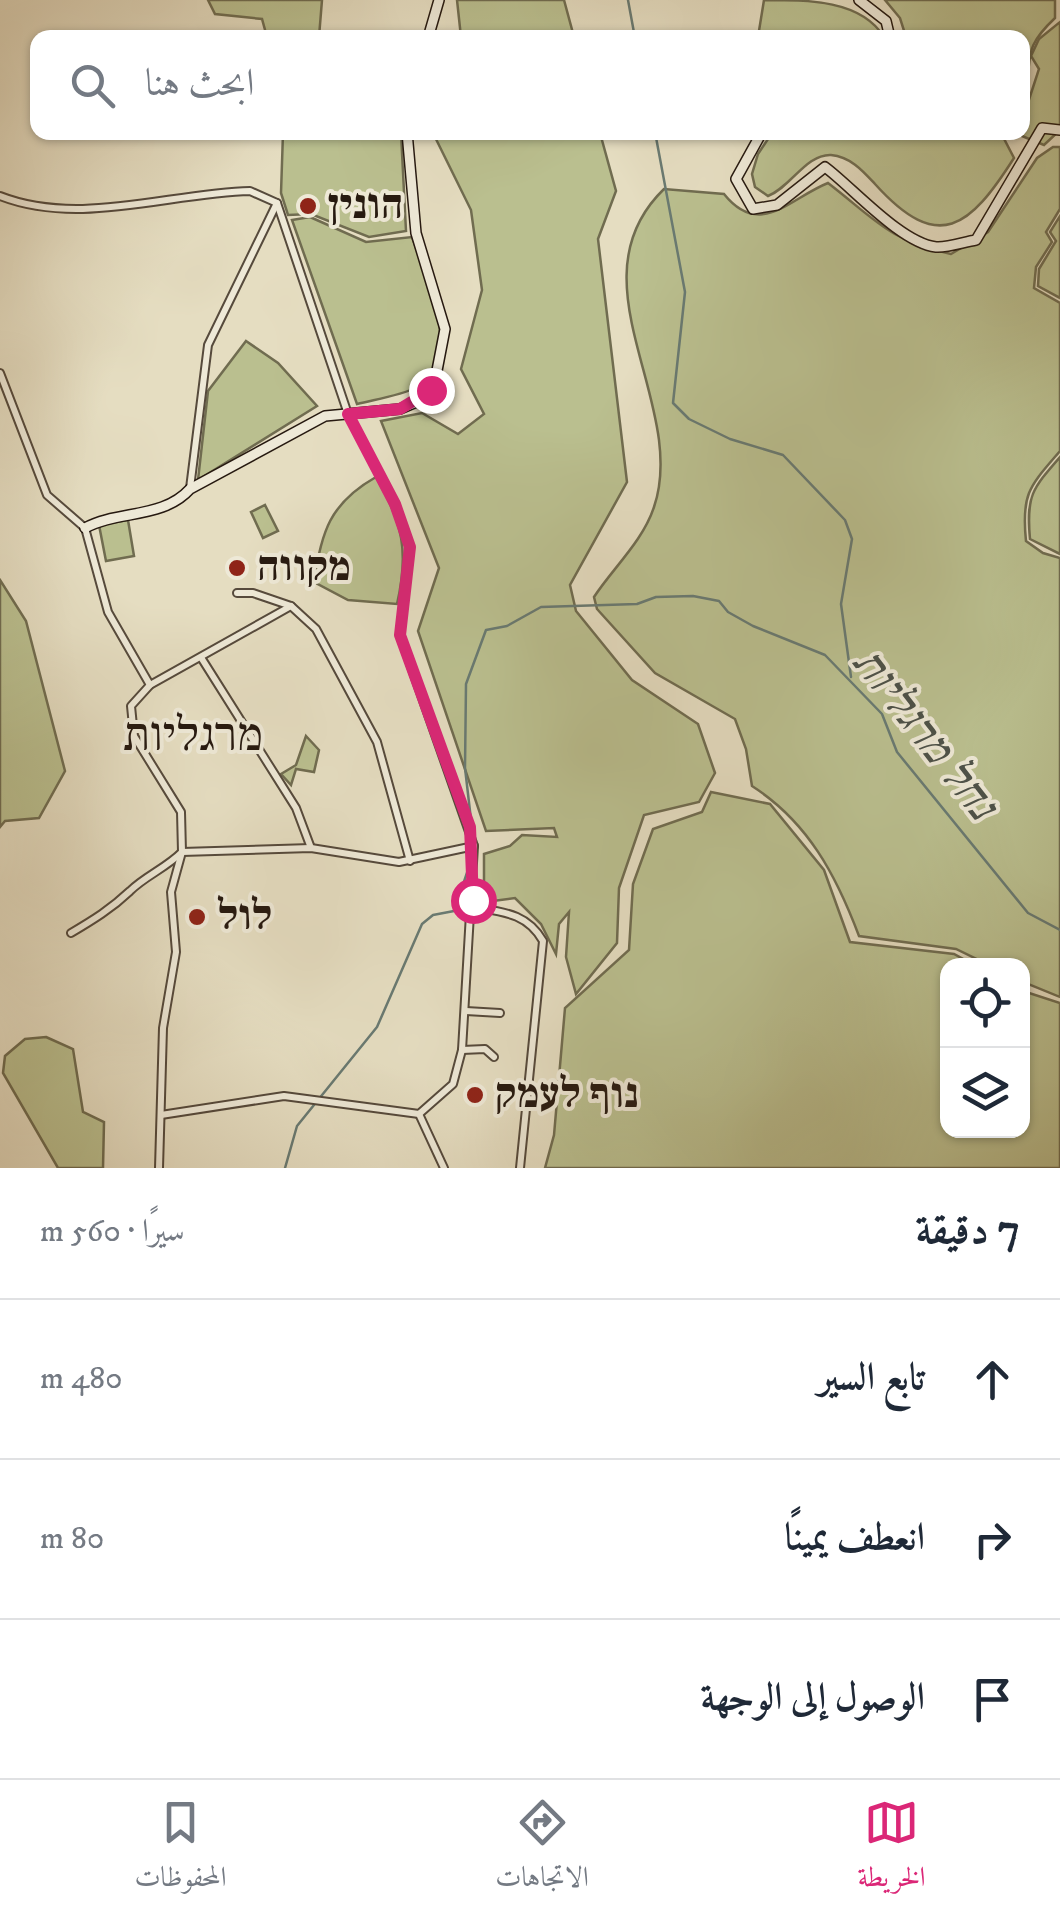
<!DOCTYPE html>
<html lang="ar">
<head>
<meta charset="utf-8">
<style>
  :root { --surface:#fff; --page:#f2f2f3; --text:#1f2937; --muted:#747a83; --line:#e0e1e3; --accent:#db2777 }
  body { margin:0; font-family:"IM FELL DW Pica",Amiri,"Frank Ruhl Libre",serif; background:var(--page); color:var(--text); direction:rtl }
  .controls { position:absolute; right:30px; bottom:30px; display:grid; overflow:hidden; border-radius:20px; box-shadow:0 2px 8px #0004 }
  .controls button { width:90px; height:90px; display:grid; place-items:center; padding:0; border:0; border-bottom:2px solid var(--line); background:var(--surface); color:var(--text); font:50px sans-serif }
  .stop { position:absolute; width:30px; height:30px; margin:-22px; border:8px solid #db2777; border-radius:50%; background:#fff }
  .stop.end { background:#db2777; border-color:#fff; box-shadow:0 2px 10px #0008 }
  .list { margin:0; padding:0; list-style:none }
  h2 { display:flex; justify-content:space-between; align-items:center; height:130px; margin:0; padding:0 40px; font-size:42px }
  h2 small { font-size:32px; font-weight:400; color:var(--muted) }
  .list li { display:grid; grid-template-columns:65px 1fr auto; gap:30px; align-items:center; box-sizing:border-box; height:160px; padding:0 40px; border-top:2px solid var(--line) }
  .list b { display:block; font-size:38px; white-space:nowrap }
  .list em { font-size:32px; font-style:normal; color:var(--muted) }
  .icon { flex:none; width:55px; height:55px; fill:none; stroke:currentColor; stroke-width:2; stroke-linecap:round; stroke-linejoin:round }
  .map { position:relative; flex:none; width:1060px; height:1168px; overflow:hidden; direction:ltr }
  .search { position:absolute; background:var(--surface); box-shadow:0 2px 8px #0004; left:30px; right:30px; top:30px; height:110px; display:flex; align-items:center; gap:25px; box-sizing:border-box; padding:0 35px; border-radius:20px; color:var(--muted); font-size:38px }
  .sheet { height:610px; background:var(--surface) }
  nav { display:flex; justify-content:space-around; align-items:center; box-sizing:border-box; height:140px; border-top:2px solid var(--line); background:var(--surface); font-size:28px; color:var(--muted) }
  nav a { display:grid; justify-items:center; gap:5px }
  nav .on { color:var(--accent) }
  .map>svg:first-child { display:block }
</style>
</head>
<body>
<div class="map">
<svg width="1060" height="1168" viewBox="0 0 1060 1168">
  <rect width="100%" height="100%" fill="#e5ddc1"/>
  <filter id="stains"><feTurbulence type="fractalNoise" baseFrequency=".002" numOctaves="4"/><feColorMatrix values="0 0 0 0 .2 0 0 0 0 .09 0 0 0 0 .02 0 0 0 .5 -.17"/></filter>
  <radialGradient id="worn" r=".72"><stop offset=".6" stop-color="#630" stop-opacity="0"/><stop offset="1" stop-color="#630" stop-opacity=".3"/></radialGradient>
  <!-- green -->
  <g fill="#babf8f" stroke="#706c50" stroke-width="2.5">
    <polygon points="208,0 322,0 319,37 267,37 262,19 215,14"/>
    <polygon points="457,0 564,0 574,37 461,37"/>
    <path d="M764,0C809,0 861,0 884,37H758Z"/>
    <path d="M885,0H1055V18C1019,52 1035,58 1023,101L1022,38L906,37L900,18Z"/>
    <polygon points="1060,22 1060,130 1044,145 1017,134 1022,132 1023,118 1039,69 1031,56 1039,39"/>
    <polygon points="283,133 401,133 406,231 369,237 311,214 288,215 281,193"/>
    <polygon points="433,133 600,133 616,191 598,239 627,482 570,585 576,611 632,680 698,724 715,773 699,802 644,815 619,888 617,943 576,994 566,957 569,912 559,924 556,954 541,924 515,898 493,901 484,897 484,854 510,846 522,835 557,837 554,828 486,831 418,631 439,568 381,421 422,413 458,434 484,414 461,369 482,290 471,210"/>
    <path d="M772,133H1001L1014,158C970,227 939,255 875,184C863,171 851,157 831,155C806,154 791,187 768,196L755,187L752,174L758,154Z"/>
    <path d="M1053,147H1060V209L1046,232L1052,242L1036,267L1034,288L1060,303V451C1030,486 1021,493 1026,541L1043,553L1060,558V997L1023,982L1022,966L989,965L956,949L859,936C836,875 808,822 752,786L746,749L735,719L655,673L597,609L594,597C613,568 643,541 654,507C689,404 569,281 664,189L724,194C760,239 790,198 828,183C876,220 888,240 951,254L988,232L1037,158Z"/>
    <polygon points="1060,216 1060,298 1038,286 1039,269 1056,241 1050,232"/>
    <path d="M310,217L366,242L412,237C425,273 466,363 418,387C399,396 377,399 357,404L292,220Z"/>
    <polygon points="246,341 278,363 317,406 198,480 208,391"/>
    <path d="M1060,457V554L1030,539C1026,496 1032,489 1060,457Z"/>
    <path d="M376,477C403,523 409,552 397,604L348,600L314,582C321,532 330,503 376,477Z"/>
    <polygon points="265,505 278,531 263,538 251,512"/>
    <polygon points="128,520 134,556 106,561 99,525"/>
    <polygon points="0,580 26,621 65,771 39,818 5,821 0,827"/>
    <polygon points="306,736 319,750 314,772 296,769 291,785 281,774 296,765"/>
    <polygon points="711,792 770,804 824,870 850,942 954,954 974,965 948,966 948,1130 1022,1130 1023,991 1060,1003 1060,1168 545,1168 554,1135 565,1008 629,950 633,884 653,829 702,812"/>
    <polygon points="46,1037 73,1049 83,1112 104,1122 103,1168 58,1168 3,1073 5,1056 25,1039"/>
  </g>
  <g fill="none" stroke-linecap="round" stroke-linejoin="round">
    <!-- stream -->
    <g stroke="#697a72" stroke-width="2.5">
      <polyline points="628,0 635,38"/>
      <polyline points="655,132 685,292 673,403 689,419 730,439 783,455 845,520 852,539 841,604 851,677"/>
      <polyline points="473,837 465,768 466,684 486,630 507,626 541,607 637,604 656,597 693,596 719,601 728,612 753,626 825,655 882,714 897,752 1028,913 1060,930"/>
      <polyline points="285,1168 297,1126 377,1027 422,924 433,915 454,911 470,864"/>
    </g>
    <!-- street casing -->
    <g stroke="#564a3c" stroke-width="10">
      <g id="street">
        <path d="M0,196C79,227 169,193 250,191L277,203L348,414L395,504L410,547L400,635L474,846L462,1050L453,1084L419,1114L284,1096L161,1115"/>
        <polyline points="0,373 47,495 85,528 108,612 150,685"/>
        <polyline points="190,488 208,345 277,203"/>
        <polyline points="237,593 253,593 291,606 316,629 377,742 410,861"/>
        <polyline points="202,659 296,808 311,848"/>
        <path d="M473,907C503,912 527,913 543,941L520,1168"/>
        <path d="M71,933C93,920 111,909 130,891C145,876 166,868 182,852L311,848L399,862L474,846"/>
        <polyline points="466,1011 500,1013"/>
        <polyline points="462,1050 485,1049 494,1057"/>
        <polyline points="419,1114 444,1168"/>
        <polyline points="159,1168 163,1028 176,952 171,892 182,852 181,812 134,736 131,706 150,685 291,606"/>
      </g>
    </g>
    <!-- secondary casing -->
    <g stroke="#261910" stroke-width="12">
      <g id="secondary">
        <polyline points="859,0 886,21 890,38"/>
        <polyline points="428,38 439,0"/>
        <path d="M762,132L736,179L753,209L777,205L825,167C853,188 901,243 936,247C947,248 964,242 976,240L1042,128L1060,130"/>
        <path d="M85,528C118,510 163,519 190,489L325,416L400,409L421,400L434,386L445,329L416,233L407,132"/>
      </g>
    </g>
    <!-- street -->
    <use href="#street" stroke="#eee9d7" stroke-width="6"/>
    <!-- secondary -->
    <use href="#secondary" stroke="#eee9d7" stroke-width="9"/>
  </g>
  <g fill="none" stroke-linecap="round" stroke-linejoin="round">
    <!-- route -->
    <polyline stroke="#db2777" stroke-width="12" points="431,390 400,409 348,414 395,504 410,547 400,635 470,827 473,900"/>
  </g>
  <!-- markers -->
  <g fill="#8f2418" stroke="#eee9d7" stroke-width="4">
    <circle cx="308" cy="206" r="10"/>
    <circle cx="237" cy="568" r="10"/>
    <circle cx="197" cy="917" r="10"/>
    <circle cx="475" cy="1095" r="10"/>
  </g>
  <g text-anchor="middle" dominant-baseline="central" stroke-width="8" stroke-linejoin="round" paint-order="stroke">
    <!-- poi labels -->
    <g font-size="42" font-weight="bold" fill="#261910" stroke="#eee9d7" text-anchor="start">
      <text x="328" y="206">הונין</text>
      <text x="257" y="568">מקווה</text>
      <text x="217" y="917">לול</text>
      <text x="495" y="1095">נוף לעמק</text>
    </g>
    <!-- water labels -->
    <g font-size="45" font-style="italic" fill="#4d5249" stroke="#eee9d7">
      <text transform="translate(924 734) rotate(52)">נחל מרגליות</text>
    </g>
    <!-- quarter labels -->
    <g font-size="48" fill="#261910" stroke="#eee9d7">
      <text x="193" y="736">מרגליות</text>
    </g>
  </g>
  <rect width="100%" height="100%" filter="url(#stains)"/>
  <rect width="100%" height="100%" fill="url(#worn)"/>
</svg>
<div class="controls">
<button><svg class="icon" aria-label="locate" viewBox="0 0 24 24"><circle cx="12" cy="12" r="6"/><path d="M12 2v4M12 18v4M2 12h4M18 12h4"/></svg></button>
<button><svg class="icon" aria-label="layers" viewBox="0 0 24 24"><path d="M12 4l9 5-9 5-9-5zM3 14l9 5 9-5"/></svg></button>
</div>
<div class="stop" style="left:473px;top:900px"></div>
<div class="stop end" style="left:431px;top:390px"></div>
<div class="search"><svg class="icon" aria-label="search" viewBox="0 0 24 24"><circle cx="10" cy="10" r="6"/><path d="M15 15l6 6"/></svg>ابحث هنا</div>
</div>
<section class="sheet">
<h2>7 دقيقة<small>سيرًا · 560 m</small></h2>
<ul class="list">
<li><svg class="icon" aria-label="ahead" viewBox="0 0 24 24"><path d="M12 20V5M6 11l6-6 6 6"/></svg><div><b>تابع السير</b></div><em>480 m</em></li>
<li><svg class="icon" aria-label="right" viewBox="0 0 24 24"><path d="M7 20v-9h11M14 6l5 5-5 5"/></svg><div><b>انعطف يمينًا</b></div><em>80 m</em></li>
<li><svg class="icon" aria-label="arrive" viewBox="0 0 24 24"><path d="M6 21V4h12l-3 4 3 4H6"/></svg><div><b>الوصول إلى الوجهة</b></div></li>
</ul>
</section>
<nav>
<a class="on"><svg class="icon" aria-label="map" viewBox="0 0 24 24"><path d="M3 6l6-2 6 2 6-2v14l-6 2-6-2-6 2zM9 4v14M15 6v14"/></svg>الخريطة</a>
<a><svg class="icon" aria-label="directions" viewBox="0 0 24 24"><path d="M12 3l9 9-9 9-9-9zM9 14v-3h6M13 9l2 2-2 2"/></svg>الاتجاهات</a>
<a><svg class="icon" aria-label="saved" viewBox="0 0 24 24"><path d="M7 4h10v16l-5-4-5 4z"/></svg>المحفوظات</a>
</nav>
</body>
</html>
